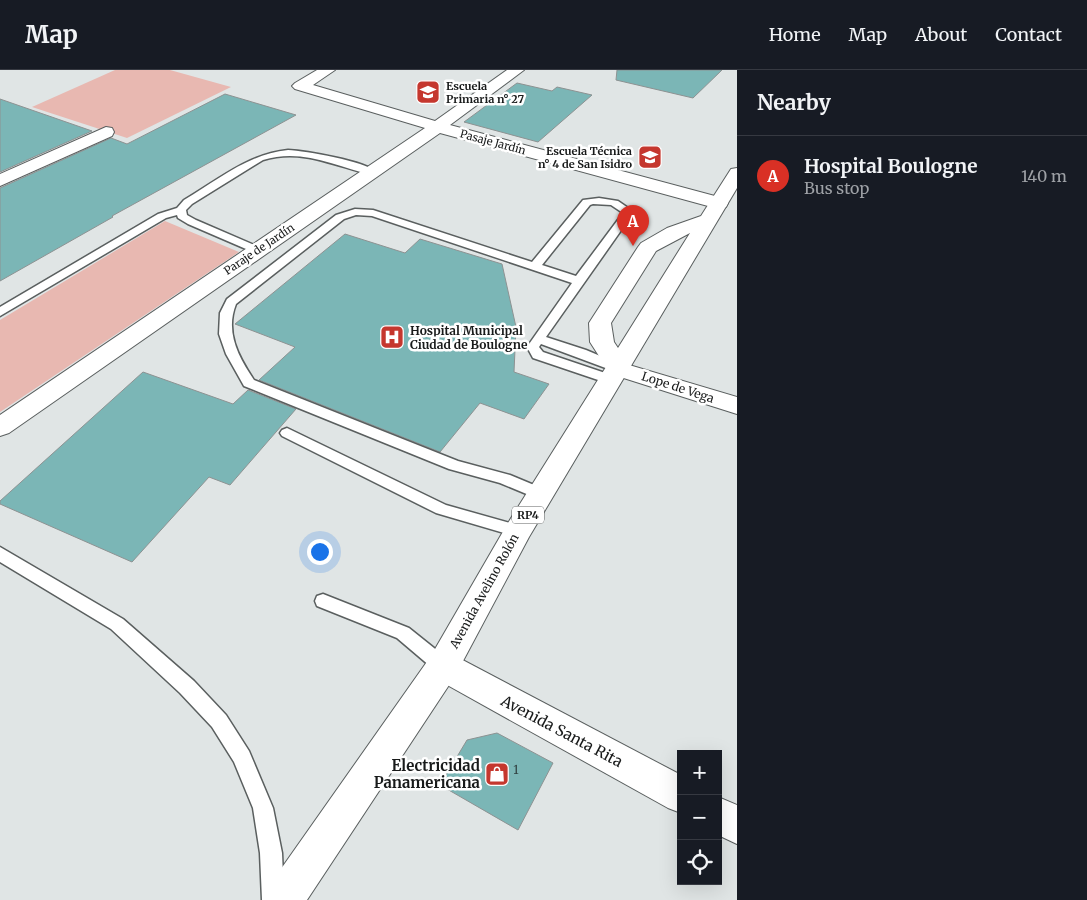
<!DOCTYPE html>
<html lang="en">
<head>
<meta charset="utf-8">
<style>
  :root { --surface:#171b24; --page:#242831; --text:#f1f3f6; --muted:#9ea1a6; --line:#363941; --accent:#d93025 }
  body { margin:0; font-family:Merriweather,serif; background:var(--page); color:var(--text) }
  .controls { position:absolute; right:15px; bottom:15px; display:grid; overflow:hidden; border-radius:0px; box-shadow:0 5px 20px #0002 }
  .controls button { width:45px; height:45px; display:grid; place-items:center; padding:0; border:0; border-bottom:1px solid var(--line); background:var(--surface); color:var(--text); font:25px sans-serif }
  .you { position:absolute; left:319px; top:481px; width:18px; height:18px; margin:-12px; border:4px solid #fff; border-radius:50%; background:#1a73e8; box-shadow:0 0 0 8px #1a73e833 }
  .badge { display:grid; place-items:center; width:32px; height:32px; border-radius:50%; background:var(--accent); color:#fff; font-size:16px; font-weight:700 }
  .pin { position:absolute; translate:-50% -41px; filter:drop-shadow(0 1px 2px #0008) }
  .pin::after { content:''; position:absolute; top:26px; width:18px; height:15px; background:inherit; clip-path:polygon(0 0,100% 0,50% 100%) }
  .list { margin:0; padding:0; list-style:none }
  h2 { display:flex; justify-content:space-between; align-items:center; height:65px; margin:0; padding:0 20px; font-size:21px }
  h2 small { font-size:16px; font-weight:400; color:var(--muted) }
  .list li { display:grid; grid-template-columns:32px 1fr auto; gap:15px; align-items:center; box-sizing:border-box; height:80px; padding:0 20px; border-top:1px solid var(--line) }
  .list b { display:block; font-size:19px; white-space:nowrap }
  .list p { margin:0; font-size:16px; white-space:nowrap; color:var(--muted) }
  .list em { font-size:16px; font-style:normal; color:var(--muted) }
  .icon { flex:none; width:28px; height:28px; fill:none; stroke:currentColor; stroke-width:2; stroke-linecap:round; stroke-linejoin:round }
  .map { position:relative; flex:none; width:737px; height:830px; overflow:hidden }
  header { display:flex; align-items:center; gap:30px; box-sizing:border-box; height:70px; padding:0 25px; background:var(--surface); border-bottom:1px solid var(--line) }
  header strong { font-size:24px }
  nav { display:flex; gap:28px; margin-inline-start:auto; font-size:18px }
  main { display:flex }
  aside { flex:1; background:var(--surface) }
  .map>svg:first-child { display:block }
</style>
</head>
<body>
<header>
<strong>Map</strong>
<nav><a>Home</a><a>Map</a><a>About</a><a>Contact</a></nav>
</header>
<main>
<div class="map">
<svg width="737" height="830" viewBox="0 0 737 830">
  <rect width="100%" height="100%" fill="#e0e5e5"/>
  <!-- green -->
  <g fill="#e8b8b1">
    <polygon points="115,0 170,0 231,17 127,68 32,37"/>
    <polygon points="165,151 239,182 0,342 0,250"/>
  </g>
  <!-- building -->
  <g fill="#7bb6b6" stroke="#8d9292">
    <polygon points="617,0 722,0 693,28 616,10"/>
    <polygon points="517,13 552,21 557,17 592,25 538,72 464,52"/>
    <polygon points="225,24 296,45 112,146 113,147 0,211 0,118 111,68 127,74"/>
    <polygon points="0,29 92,61 0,102"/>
    <polygon points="345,164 405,183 420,169 502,194 516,257 514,302 549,314 524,349 480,333 440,382 259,310 295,277 235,254"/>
    <polygon points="143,302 233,334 248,320 296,339 230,415 209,407 132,492 0,434 0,431"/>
    <polygon points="497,663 553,693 518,760 440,715 467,670"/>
  </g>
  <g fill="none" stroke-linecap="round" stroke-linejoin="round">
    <!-- service casing -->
    <g stroke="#5a5f5f" stroke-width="3">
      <g id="service">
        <path d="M288,80C306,81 364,91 377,102L372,105C335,96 302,78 263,90L192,134L186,140L187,145L196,150L261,178L263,180L261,182H253L188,154L178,148L177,145L166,148L0,246V237L158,144L177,138L184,130C218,110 248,84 288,80Z"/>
        <path d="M599,128L618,131L634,142L546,267L586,280L624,296L626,299L619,303L541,274L539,277L543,282L617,307L619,310L617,313H607L533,288L527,277L572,213L372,146L356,145L344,149L236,234C225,262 238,286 254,310L458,391L510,405L546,420L549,424L546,428L541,430L500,413L449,399L244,316L226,284L219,264L220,243L227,229L336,145L355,139L373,140L532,192L583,130ZM593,134L611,135L623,143L576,206L542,195L590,135Z"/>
        <polygon points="287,358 446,435 524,457 526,461 524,465 518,467 436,443 282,366 280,363 282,360"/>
        <polygon points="0,477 123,549 194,611 226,645 249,681 273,738 282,783 284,830 262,830 260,783 253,738 234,692 212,657 180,623 111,559 0,492"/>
        <polygon points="323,524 409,558 449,590 452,596 449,602 443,604 437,602 397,568 317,536 315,531 317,526"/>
      </g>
    </g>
    <!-- minor casing -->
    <g stroke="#5a5f5f" stroke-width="2">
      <g id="minor">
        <polygon points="317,0 335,0 313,15 435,51 507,0 524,0 450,55 726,129 728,133 726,137 719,139 440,63 9,363 0,366 0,345 425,58 295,19 292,16 295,13"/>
        <polygon points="106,57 112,58 114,62 112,66 0,116 0,104"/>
        <polygon points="443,582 455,586 681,705 681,743 668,738 431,606 426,596 431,586"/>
        <polygon points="718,727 737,735 737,774 718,765"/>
      </g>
    </g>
    <!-- tertiary casing -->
    <g stroke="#5a5f5f" stroke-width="2">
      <polygon id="tertiary" points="619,292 737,327 737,344 611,304 607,299 611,294"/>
    </g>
    <!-- primary casing -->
    <g stroke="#5a5f5f" stroke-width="2">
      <path id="primary" d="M737,98V118L529,467L455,606L307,830H263L269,816L431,586L508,453L606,297L590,272L589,253L638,177L641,173L667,158L701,146L731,99ZM690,163L618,278L614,272L611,253L656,181Z"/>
    </g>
    <!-- service -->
    <use href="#service" fill="#fff" fill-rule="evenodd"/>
    <!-- minor -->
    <use href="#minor" fill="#fff" fill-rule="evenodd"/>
    <!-- tertiary -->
    <use href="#tertiary" fill="#fff" fill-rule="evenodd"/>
    <!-- primary -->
    <use href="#primary" fill="#fff" fill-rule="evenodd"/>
  </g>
  <!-- icons -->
  <defs>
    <g id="school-square" transform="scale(1.25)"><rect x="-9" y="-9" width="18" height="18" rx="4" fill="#c5372e" stroke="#fff"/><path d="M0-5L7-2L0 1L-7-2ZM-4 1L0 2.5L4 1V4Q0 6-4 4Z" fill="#fff"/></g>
    <g id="hospital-square" transform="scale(1.25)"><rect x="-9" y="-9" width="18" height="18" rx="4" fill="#c5372e" stroke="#fff"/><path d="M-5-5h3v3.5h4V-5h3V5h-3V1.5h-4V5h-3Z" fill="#fff"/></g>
    <g id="shop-square" transform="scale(1.25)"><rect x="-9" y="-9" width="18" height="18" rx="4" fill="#c5372e" stroke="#fff"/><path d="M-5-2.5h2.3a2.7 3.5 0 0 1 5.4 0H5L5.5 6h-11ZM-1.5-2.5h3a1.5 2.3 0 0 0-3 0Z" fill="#fff"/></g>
  </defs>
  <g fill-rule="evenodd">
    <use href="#school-square" x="428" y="22"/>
    <use href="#school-square" x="650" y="87"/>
    <use href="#hospital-square" x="392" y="267"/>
    <use href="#shop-square" x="497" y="704"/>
  </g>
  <g text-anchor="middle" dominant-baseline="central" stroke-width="5" stroke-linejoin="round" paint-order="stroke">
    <!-- far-poi labels -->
    <g font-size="11" font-weight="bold" fill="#181a1a" stroke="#fff" text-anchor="start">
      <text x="446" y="16">Escuela<tspan x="446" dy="13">Primaria n° 27</tspan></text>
      <text x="632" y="81" text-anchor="end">Escuela Técnica<tspan x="632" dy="13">n° 4 de San Isidro</tspan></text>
    </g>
    <!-- far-street labels -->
    <g font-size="11" fill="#181a1a" stroke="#fff">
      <text transform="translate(493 72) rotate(15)">Pasaje Jardín</text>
      <text transform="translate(259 179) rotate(-34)">Paraje de Jardín</text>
    </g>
    <!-- shield labels -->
    <rect fill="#fff" stroke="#5d5f5f" stroke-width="1" x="512" y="436.5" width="32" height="17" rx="4"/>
    <g font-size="11" font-weight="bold" fill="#181a1a">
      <text x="528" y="445">RP4</text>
    </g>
    <!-- poi labels -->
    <g font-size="12" font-weight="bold" fill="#181a1a" stroke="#fff" text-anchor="start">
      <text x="410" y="260">Hospital Municipal<tspan x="410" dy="14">Ciudad de Boulogne</tspan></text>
    </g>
    <!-- street labels -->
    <g font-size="12" fill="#181a1a" stroke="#fff">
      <text transform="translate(678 317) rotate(18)">Lope de Vega</text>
      <text transform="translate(484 521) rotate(-61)">Avenida Avelino Rolón</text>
    </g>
    <!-- near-number labels -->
    <g font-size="12" fill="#314141">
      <text x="516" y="699">1</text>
    </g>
    <!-- near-street labels -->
    <g font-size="15" fill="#181a1a" stroke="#fff">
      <text transform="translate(562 661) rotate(28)">Avenida Santa Rita</text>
    </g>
    <!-- near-poi labels -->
    <g font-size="15" font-weight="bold" fill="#181a1a" stroke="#fff" text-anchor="end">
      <text x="480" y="695">Electricidad<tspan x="480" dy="17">Panamericana</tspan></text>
    </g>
  </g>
</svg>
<div class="controls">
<button>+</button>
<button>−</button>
<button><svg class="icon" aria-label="locate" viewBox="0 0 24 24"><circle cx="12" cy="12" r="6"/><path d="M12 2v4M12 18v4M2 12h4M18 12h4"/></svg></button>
</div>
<div class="you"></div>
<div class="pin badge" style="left:633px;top:176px">A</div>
</div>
<aside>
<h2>Nearby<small></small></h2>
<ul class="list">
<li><span class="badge">A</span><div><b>Hospital Boulogne</b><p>Bus stop</p></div><em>140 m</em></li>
</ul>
</aside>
</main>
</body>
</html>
